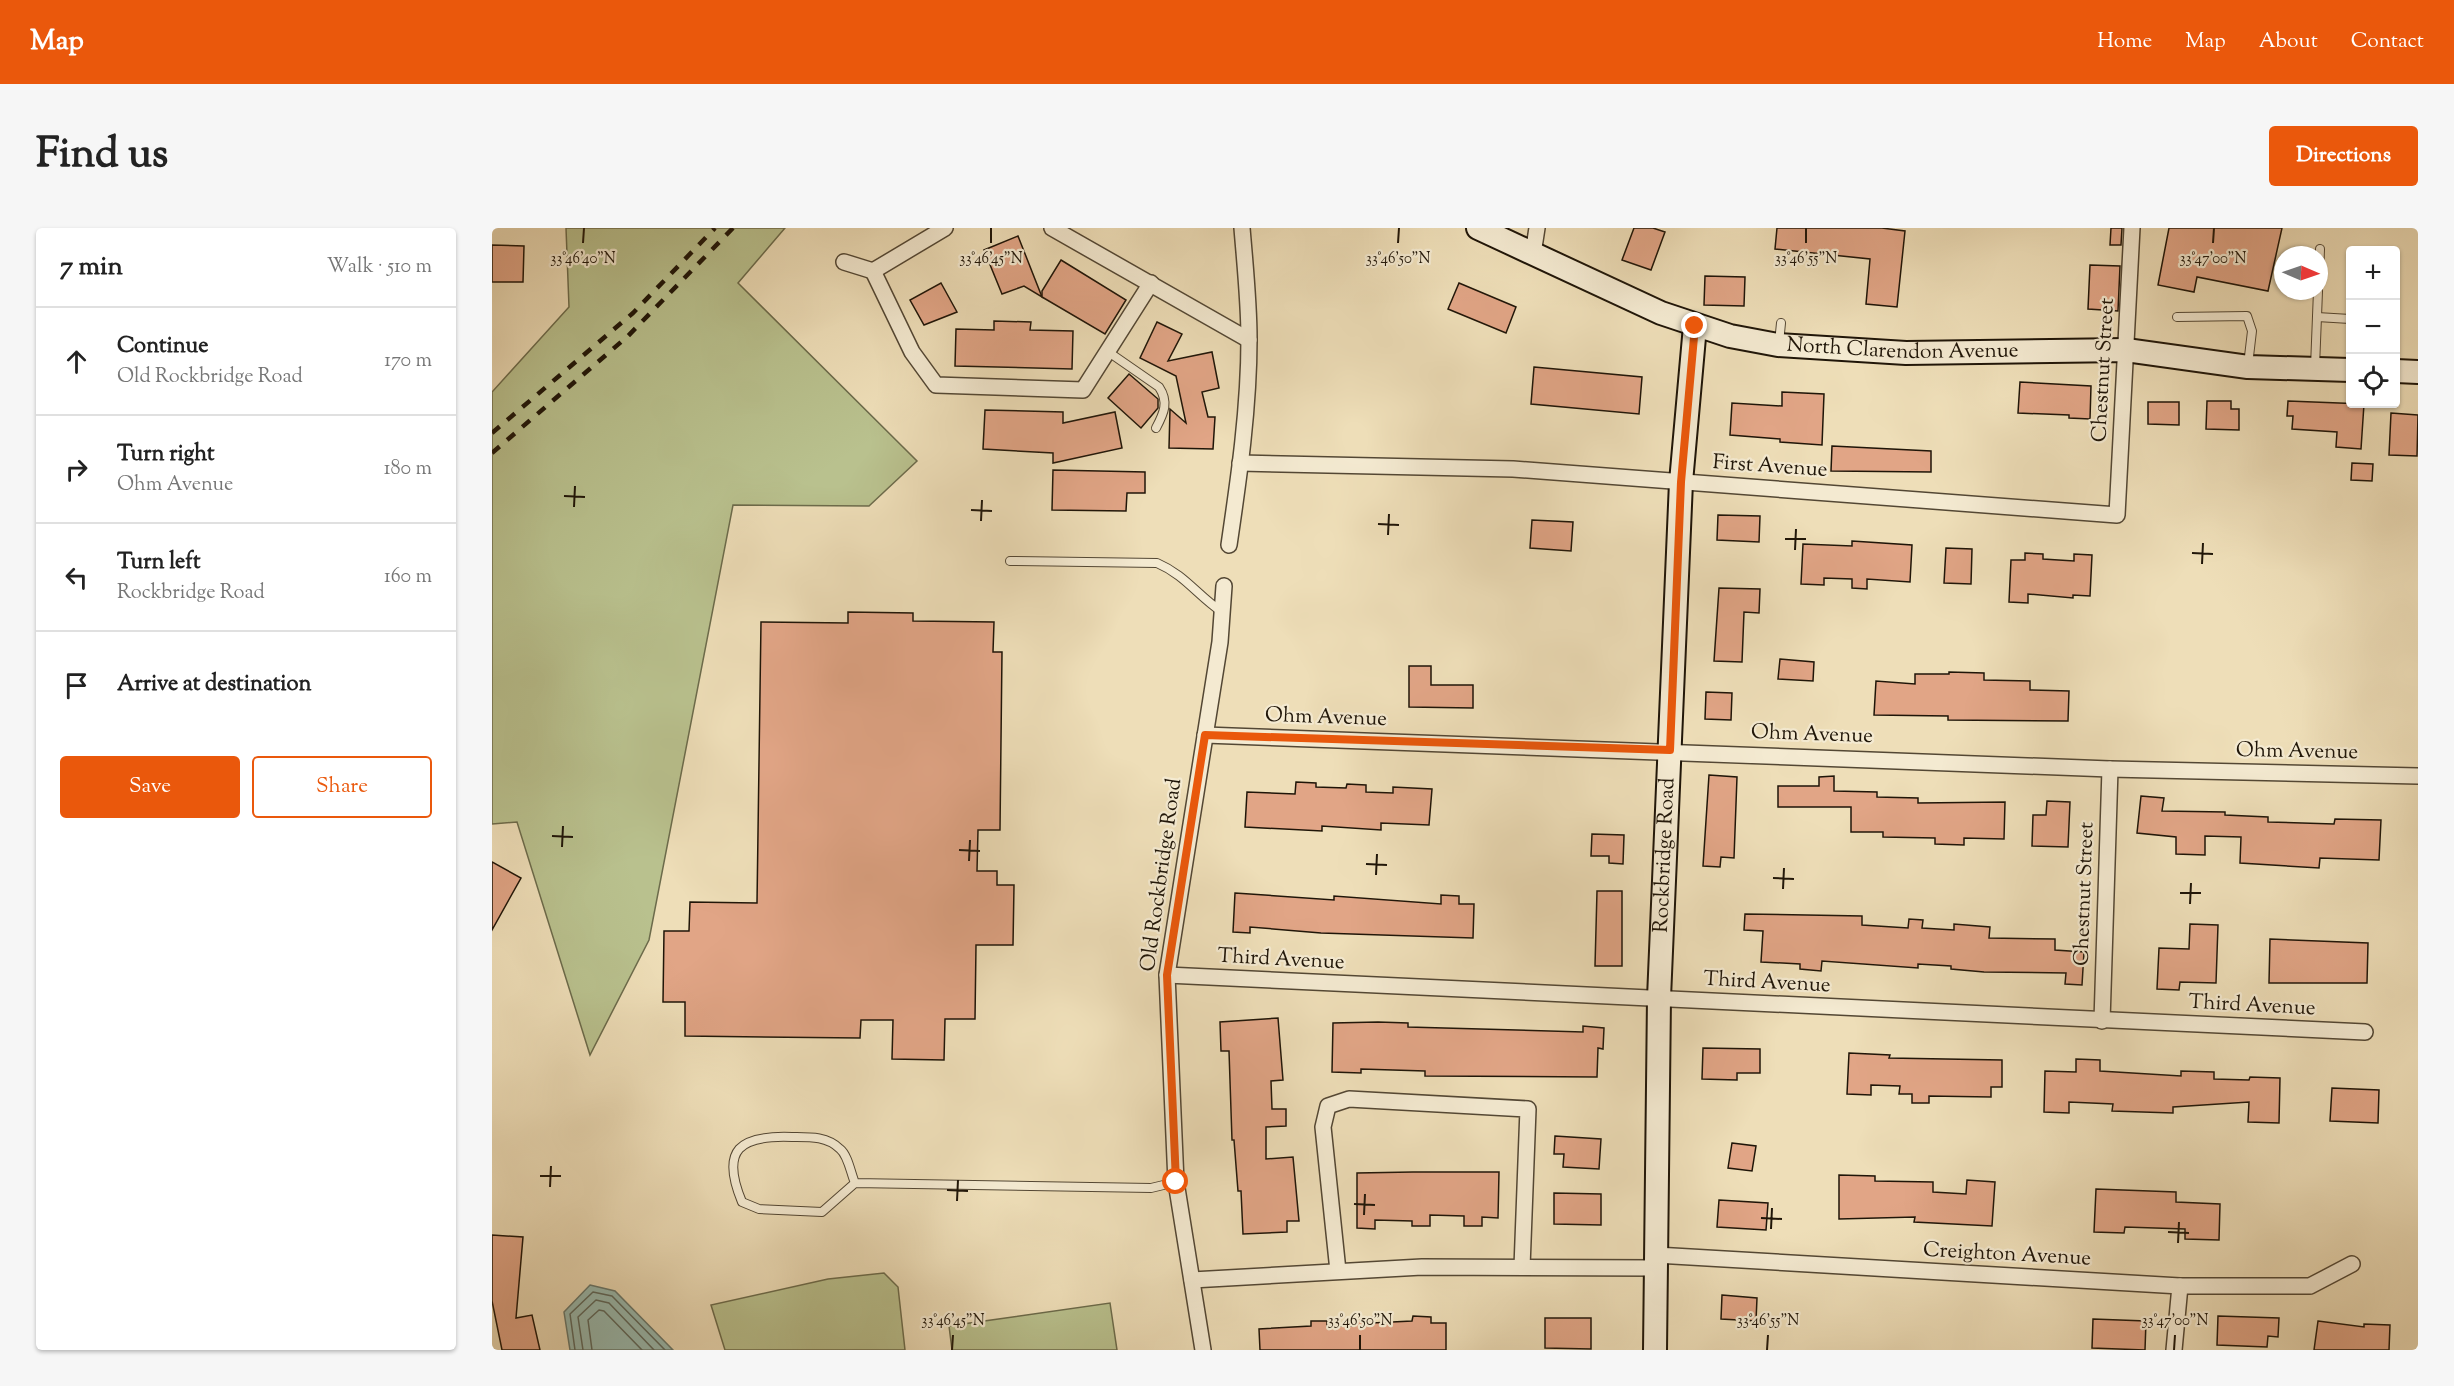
<!DOCTYPE html>
<html lang="en">
<head>
<meta charset="utf-8">
<style>
  :root { --surface:#fff; --page:#f6f6f6; --text:#222; --muted:#767676; --line:#e0e0e0; --accent:#ea580c }
  body { margin:0; font-family:"Sorts Mill Goudy",serif; background:var(--page); color:var(--text) }
  .controls { position:absolute; right:18px; top:18px; display:grid; overflow:hidden; border-radius:6px; box-shadow:0 2px 4px #0004 }
  .controls button { width:54px; height:54px; display:grid; place-items:center; padding:0; border:0; border-bottom:2px solid var(--line); background:var(--surface); color:var(--text); font:30px sans-serif }
  .compass { position:absolute; left:1782px; top:18px; width:54px; height:54px; border-radius:50%; background:var(--surface); box-shadow:0 2px 4px #0004; rotate:92deg }
  .stop { position:absolute; width:18px; height:18px; margin:-14px; border:4px solid #ea580c; border-radius:50%; background:#fff }
  .stop.end { background:#ea580c; border-color:#fff; box-shadow:0 2px 6px #0008 }
  .list { margin:0; padding:0; list-style:none }
  h2 { display:flex; justify-content:space-between; align-items:center; height:78px; margin:0; padding:0 24px; font-size:26px }
  h2 small { font-size:20px; font-weight:400; color:var(--muted) }
  .list li { display:grid; grid-template-columns:39px 1fr auto; gap:18px; align-items:center; box-sizing:border-box; height:108px; padding:0 24px; border-top:2px solid var(--line) }
  .list b { display:block; font-size:22px; white-space:nowrap }
  .list p { margin:0; font-size:20px; white-space:nowrap; color:var(--muted) }
  .list em { font-size:20px; font-style:normal; color:var(--muted) }
  .actions { display:flex; gap:12px; padding:18px 24px }
  .actions a { flex:1; padding:14px 0; border:2px solid var(--accent); border-radius:6px; text-align:center; font-size:21px; color:var(--accent) }
  .actions .main { background:var(--accent); color:#fff }
  .icon { flex:none; width:33px; height:33px; fill:none; stroke:currentColor; stroke-width:2; stroke-linecap:round; stroke-linejoin:round }
  .map { position:relative; flex:none; width:1926px; height:1122px; overflow:hidden; border-radius:6px }
  header { display:flex; align-items:center; gap:36px; box-sizing:border-box; height:84px; padding:0 30px; background:var(--accent); color:#fff }
  header strong { font-size:28px }
  nav { display:flex; gap:33px; margin-inline-start:auto; font-size:21px }
  .intro { display:flex; align-items:center; justify-content:space-between; box-sizing:border-box; height:144px; padding:0 36px }
  h1 { margin:0; font-size:42px }
  .button { padding:15px 27px; border-radius:6px; background:var(--accent); color:#fff; font-size:21px; font-weight:700 }
  main { display:flex; gap:36px; padding:0 36px }
  aside { flex:1; background:var(--surface); border-radius:6px; box-shadow:0 2px 4px #0004 }
  .map>svg:first-child { display:block }
</style>
</head>
<body>
<header>
<strong>Map</strong>
<nav><a>Home</a><a>Map</a><a>About</a><a>Contact</a></nav>
</header>
<div class="intro"><h1>Find us</h1><a class="button">Directions</a></div>
<main>
<aside>
<h2>7 min<small>Walk · 510 m</small></h2>
<ul class="list">
<li><svg class="icon" aria-label="ahead" viewBox="0 0 24 24"><path d="M12 20V5M6 11l6-6 6 6"/></svg><div><b>Continue</b><p>Old Rockbridge Road</p></div><em>170 m</em></li>
<li><svg class="icon" aria-label="right" viewBox="0 0 24 24"><path d="M7 20v-9h11M14 6l5 5-5 5"/></svg><div><b>Turn right</b><p>Ohm Avenue</p></div><em>180 m</em></li>
<li><svg class="icon" aria-label="left" viewBox="0 0 24 24"><path d="M17 20v-9H6M10 6l-5 5 5 5"/></svg><div><b>Turn left</b><p>Rockbridge Road</p></div><em>160 m</em></li>
<li><svg class="icon" aria-label="arrive" viewBox="0 0 24 24"><path d="M6 21V4h12l-3 4 3 4H6"/></svg><div><b>Arrive at destination</b></div></li>
</ul>
<div class="actions"><a class="main">Save</a><a>Share</a></div>
</aside>
<div class="map">
<svg width="1926" height="1122" viewBox="0 0 1926 1122">
  <rect width="100%" height="100%" fill="#eedeb8"/>
  <filter id="stains"><feTurbulence type="fractalNoise" baseFrequency=".00333" numOctaves="4"/><feColorMatrix values="0 0 0 0 .2 0 0 0 0 .09 0 0 0 0 .02 0 0 0 .5 -.17"/></filter>
  <radialGradient id="worn" r=".72"><stop offset=".6" stop-color="#630" stop-opacity="0"/><stop offset="1" stop-color="#630" stop-opacity=".3"/></radialGradient>
  <!-- green -->
  <g fill="#b9c18e" stroke="#6c6b4b" stroke-width="1.5">
    <polygon points="74,0 293,0 246,55 425,233 377,278 241,277 157,712 98,827 25,594 0,596 0,164 77,79"/>
    <polygon points="392,1045 406,1059 413,1122 233,1122 219,1077 336,1051"/>
    <polygon points="618,1075 625,1122 460,1122 457,1098"/>
  </g>
  <!-- water -->
  <polygon fill="#99bcb2" stroke="#68796e" stroke-width="1.5" points="98,1057 123,1063 181,1122 78,1122 72,1084"/>
  <g fill="none" stroke-linecap="round" stroke-linejoin="round">
    <!-- shore -->
    <g stroke="#5c685d" stroke-width="1.5">
      <polyline points="83,1122 78,1086 101,1064 120,1068 173,1122"/>
      <polyline points="91,1122 86,1089 104,1072 117,1075 162,1122"/>
      <polyline points="100,1122 96,1092 107,1082 112,1083 150,1122"/>
    </g>
  </g>
  <!-- building -->
  <g fill="#e1a586" stroke="#1f1508" stroke-width="1.5">
    <polygon points="1142,0 1161,0 1173,4 1159,42 1130,32"/>
    <polygon points="1285,0 1390,0 1413,3 1405,79 1374,76 1378,31 1283,21"/>
    <polygon points="1619,0 1630,0 1629,17 1618,17"/>
    <polygon points="1677,0 1790,0 1776,63 1705,49 1702,64 1666,57"/>
    <polygon points="526,8 550,69 532,58 510,66 492,22"/>
    <polygon points="0,17 32,18 31,54 0,54"/>
    <polygon points="569,32 634,72 613,106 550,69 550,63"/>
    <polygon points="1598,37 1628,38 1626,83 1596,81"/>
    <polygon points="1213,48 1253,49 1252,78 1212,77"/>
    <polygon points="449,55 465,84 432,97 418,72"/>
    <polygon points="967,55 1024,79 1014,105 956,81"/>
    <polygon points="502,93 539,94 538,102 581,103 580,141 463,138 464,101 502,102"/>
    <polygon points="665,94 690,106 676,133 720,124 727,160 710,164 716,189 723,189 721,221 677,220 678,181 694,195 684,148 648,130"/>
    <polygon points="1042,139 1150,149 1147,186 1039,176"/>
    <polygon points="637,146 666,171 666,180 649,200 616,170"/>
    <polygon points="1528,154 1599,158 1598,191 1577,190 1577,187 1526,185"/>
    <polygon points="1290,164 1332,166 1330,217 1288,214 1288,211 1238,207 1240,175 1290,178"/>
    <polygon points="1715,173 1739,173 1739,181 1747,181 1747,202 1714,201"/>
    <polygon points="1796,173 1872,176 1869,221 1844,219 1845,204 1800,201 1801,188 1795,188"/>
    <polygon points="1656,174 1687,174 1687,197 1656,196"/>
    <polygon points="493,182 571,184 571,195 623,184 630,220 561,235 561,225 491,221"/>
    <polygon points="1899,185 1926,187 1925,228 1897,227"/>
    <polygon points="1340,218 1439,223 1439,244 1339,243"/>
    <polygon points="1860,235 1881,236 1880,253 1859,252"/>
    <polygon points="561,242 653,244 653,265 635,265 634,283 560,282"/>
    <polygon points="1226,287 1268,288 1267,314 1225,312"/>
    <polygon points="1040,292 1081,294 1079,323 1038,320"/>
    <polygon points="1360,313 1420,317 1418,354 1375,351 1375,361 1360,360 1360,351 1332,350 1332,357 1309,356 1311,316 1360,318"/>
    <polygon points="1454,320 1480,321 1479,356 1452,355"/>
    <polygon points="1533,325 1551,326 1551,331 1582,333 1582,326 1600,327 1598,368 1581,367 1581,370 1536,366 1536,375 1517,374 1519,332 1533,332"/>
    <polygon points="1227,360 1268,361 1267,385 1252,384 1250,434 1222,433"/>
    <polygon points="356,384 421,385 421,393 502,394 501,424 510,424 508,602 486,602 485,643 505,643 505,657 522,657 521,717 484,717 483,791 453,791 452,832 400,831 401,792 369,792 368,810 193,808 193,774 171,774 172,703 197,703 198,674 265,675 269,394 356,395"/>
    <polygon points="1288,431 1322,434 1321,453 1286,451"/>
    <polygon points="917,438 939,438 939,457 981,457 981,480 917,479"/>
    <polygon points="1457,444 1492,445 1492,452 1538,453 1538,462 1577,463 1576,493 1456,492 1456,488 1382,487 1384,453 1423,456 1423,446 1457,446"/>
    <polygon points="1214,464 1240,465 1239,492 1213,491"/>
    <polygon points="1217,547 1245,549 1242,630 1229,629 1228,639 1211,638"/>
    <polygon points="1342,548 1342,563 1385,564 1385,569 1426,570 1426,575 1513,574 1512,611 1472,610 1472,617 1443,616 1443,610 1391,609 1391,604 1359,604 1359,579 1286,579 1286,558 1327,558 1327,549"/>
    <polygon points="804,554 824,555 824,559 854,560 855,556 874,557 874,564 901,565 901,559 940,561 937,597 889,595 889,602 830,598 830,603 753,599 755,564 803,566"/>
    <polygon points="1649,568 1672,570 1670,583 1733,584 1733,587 1776,589 1776,594 1842,596 1843,591 1889,592 1887,632 1828,630 1827,640 1748,635 1749,609 1713,608 1713,627 1684,626 1684,609 1645,605"/>
    <polygon points="1555,573 1578,574 1576,619 1540,618 1541,587 1554,587"/>
    <polygon points="1100,606 1132,607 1131,636 1117,635 1117,628 1099,628"/>
    <polygon points="0,634 29,650 0,702"/>
    <polygon points="1105,663 1130,663 1130,738 1103,738"/>
    <polygon points="743,665 842,672 842,668 949,676 949,667 967,668 967,676 982,676 981,710 829,705 758,699 758,705 741,704"/>
    <polygon points="1253,686 1370,688 1370,697 1416,700 1417,691 1431,692 1430,700 1462,702 1462,696 1498,699 1497,710 1563,711 1563,722 1592,724 1590,757 1573,756 1574,745 1492,744 1459,741 1459,738 1426,736 1426,740 1330,733 1329,743 1308,741 1308,736 1269,734 1271,703 1252,702"/>
    <polygon points="1698,696 1726,697 1724,755 1688,754 1687,762 1665,761 1667,720 1697,721"/>
    <polygon points="1778,711 1876,715 1875,755 1777,755"/>
    <polygon points="786,790 791,852 779,853 780,881 794,881 794,898 774,899 774,931 801,929 807,993 795,993 795,1004 751,1006 749,963 746,963 742,912 740,912 737,823 729,823 728,794"/>
    <polygon points="886,794 916,795 916,799 1091,804 1091,798 1112,800 1111,821 1106,820 1105,849 933,848 933,843 869,841 869,845 840,844 841,795"/>
    <polygon points="1211,820 1268,821 1268,845 1245,845 1245,852 1210,851"/>
    <polygon points="1357,825 1398,827 1397,830 1510,832 1510,859 1499,859 1499,869 1437,868 1437,875 1420,875 1420,866 1407,866 1408,858 1379,857 1379,867 1355,866"/>
    <polygon points="1584,831 1608,832 1608,843 1689,848 1689,843 1722,844 1722,851 1757,852 1758,849 1788,850 1787,895 1756,894 1757,874 1681,879 1681,885 1620,883 1621,876 1577,874 1577,885 1552,884 1553,843 1584,844"/>
    <polygon points="1840,860 1887,862 1886,895 1838,893"/>
    <polygon points="1063,908 1109,911 1107,941 1071,939 1072,926 1062,926"/>
    <polygon points="1240,915 1264,918 1260,943 1236,940"/>
    <polygon points="921,944 1007,944 1006,990 990,989 990,998 972,998 972,988 938,987 938,998 920,998 920,993 883,992 883,1001 865,1000 865,945"/>
    <polygon points="1347,947 1383,948 1383,953 1441,954 1441,964 1474,966 1475,952 1503,954 1500,998 1422,994 1423,989 1347,991"/>
    <polygon points="1604,961 1684,964 1684,974 1728,976 1727,1012 1693,1011 1693,1001 1633,999 1632,1005 1602,1004"/>
    <polygon points="1062,965 1109,966 1109,997 1062,996"/>
    <polygon points="1227,972 1276,975 1274,1002 1225,999"/>
    <polygon points="0,1007 31,1009 24,1090 40,1087 48,1122 10,1122 0,1073"/>
    <polygon points="1230,1067 1265,1070 1264,1093 1229,1091"/>
    <polygon points="921,1088 939,1089 939,1095 954,1095 954,1122 768,1122 767,1101 819,1098 819,1093 835,1093 835,1098 863,1098 863,1091 880,1089 880,1095 920,1093"/>
    <polygon points="1726,1088 1787,1090 1786,1109 1776,1108 1775,1119 1725,1117"/>
    <polygon points="1053,1090 1099,1090 1099,1121 1053,1120"/>
    <polygon points="1601,1091 1654,1093 1653,1122 1600,1120"/>
    <polygon points="1826,1093 1872,1099 1872,1096 1898,1097 1897,1122 1822,1122"/>
  </g>
  <g fill="none" stroke-linecap="round" stroke-linejoin="round">
    <!-- lane casing -->
    <g stroke="#534734" stroke-width="10">
      <g id="lane">
        <polyline points="1827,50 1828,21"/>
        <polyline points="1685,89 1755,88 1760,103 1756,137"/>
        <polyline points="1825,89 1858,91"/>
        <polyline points="1287,115 1289,95"/>
        <path d="M615,123L667,159C677,174 672,185 664,200"/>
        <polyline points="1823,139 1826,63"/>
        <path d="M518,333L665,335C693,347 705,367 730,384"/>
        <path d="M363,955C359,946 356,927 348,921C335,908 317,909 300,909C248,907 228,921 250,974L267,981L330,984L363,955L659,960L684,954"/>
      </g>
    </g>
    <!-- street casing -->
    <g stroke="#534734" stroke-width="18">
      <g id="street">
        <polyline points="560,0 757,112"/>
        <polyline points="1041,26 1045,0"/>
        <polyline points="352,34 381,43 453,0"/>
        <polyline points="381,43 420,124 444,157 591,162 659,55"/>
        <polyline points="748,235 1021,241 1625,287 1640,0"/>
        <path d="M737,317C747,249 757,180 757,111C757,74 753,37 750,0"/>
        <polyline points="713,507 1618,541 1926,548"/>
        <polyline points="675,747 1873,804"/>
        <polyline points="1610,793 1618,541"/>
        <polyline points="1164,1027 1688,1058 1818,1058 1860,1036"/>
        <polyline points="846,1043 831,899 836,878 857,871 1036,881 1030,1039"/>
        <polyline points="700,1052 930,1039 1164,1040"/>
        <polyline points="711,1122 684,954 675,747 728,414 732,358"/>
        <polyline points="1682,1122 1688,1058"/>
      </g>
    </g>
    <!-- secondary casing -->
    <g stroke="#1f1508" stroke-width="26">
      <g id="secondary">
        <path id="s1" d="M986,0L1169,85L1238,108L1286,117L1414,125L1634,122L1756,139L1858,142"/>
        <polyline points="1904,143 1926,144"/>
        <path id="s2" d="M1163,1122L1167,770L1189,254L1203,98"/>
      </g>
    </g>
    <!-- lane -->
    <use href="#lane" stroke="#f4ead1" stroke-width="8"/>
    <!-- street -->
    <use href="#street" stroke="#f4ead1" stroke-width="15"/>
    <!-- secondary -->
    <use href="#secondary" stroke="#f4ead1" stroke-width="22"/>
    <!-- rail -->
    <g stroke="#1f1508" stroke-width="4.5" stroke-dasharray="10 10" stroke-linecap="butt">
      <polyline points="0,205 141,85 223,0"/>
      <polyline points="0,225 136,108 241,0"/>
    </g>
  </g>
  <g fill="none" stroke-linecap="round" stroke-linejoin="round">
    <!-- route -->
    <polyline stroke="#ea580c" stroke-width="8" points="684,954 675,747 713,507 1178,522 1189,254 1203,98"/>
  </g>
  <!-- ticks -->
  <path fill="none" stroke="#1f1508" stroke-width="2" d="M91,15L92,0M499,15V0M906,15L907,0M1314,15V0M1721,15L1722,0M72,268L93,269M82,279L83,258M479,282L500,283M489,293L490,272M886,296L907,297M896,307L897,286M1293,311H1314M1303,322L1304,301M1700,325L1721,326M1710,336L1711,315M60,608L81,609M70,619L71,598M467,622L488,623M477,633L478,612M874,636L895,637M884,647L885,626M1281,650L1302,651M1291,661L1292,640M1688,665H1709M1698,676L1699,655M48,948H69M58,959L59,938M455,962L476,963M465,973L466,952M862,976L883,977M872,987L873,966M1269,990L1290,991M1279,1001L1280,980M1676,1004L1697,1005M1686,1015L1687,994M460,1122L461,1107M868,1122V1107M1275,1122L1276,1107M1682,1122L1683,1107"/>
  <g text-anchor="middle" dominant-baseline="central" stroke-width="4.5" stroke-linejoin="round" paint-order="stroke">
    <!-- street labels -->
    <g font-size="21" fill="#1f1508" stroke="#f4ead1">
      <text stroke="none"><textPath href="#s1" startOffset="448">North Clarendon Avenue</textPath></text>
      <text transform="translate(1612 142) rotate(-87)">Chestnut Street</text>
      <text transform="translate(1278 239) rotate(4)">First Avenue</text>
      <text transform="translate(834 490) rotate(2)">Ohm Avenue</text>
      <text transform="translate(1320 507) rotate(2)">Ohm Avenue</text>
      <text transform="translate(1805 524) rotate(1)">Ohm Avenue</text>
      <text stroke="none"><textPath href="#s2" startOffset="495">Rockbridge Road</textPath></text>
      <text transform="translate(670 647) rotate(-82)">Old Rockbridge Road</text>
      <text transform="translate(1593 666) rotate(-88)">Chestnut Street</text>
      <text transform="translate(789 732) rotate(3)">Third Avenue</text>
      <text transform="translate(1275 755) rotate(3)">Third Avenue</text>
      <text transform="translate(1760 778) rotate(3)">Third Avenue</text>
      <text transform="translate(1515 1027) rotate(3)">Creighton Avenue</text>
    </g>
  </g>
  <g font-size="15" text-anchor="middle" fill="#1f1508" stroke="#f4ead1" stroke-width="4.5" stroke-linejoin="round" paint-order="stroke">
    <text x="91" y="35">33°46'40"N</text>
    <text x="499" y="35">33°46'45"N</text>
    <text x="906" y="35">33°46'50"N</text>
    <text x="1314" y="35">33°46'55"N</text>
    <text x="1721" y="35">33°47'00"N</text>
    <text x="461" y="1097">33°46'45"N</text>
    <text x="868" y="1097">33°46'50"N</text>
    <text x="1276" y="1097">33°46'55"N</text>
    <text x="1683" y="1097">33°47'00"N</text>
  </g>
  <rect width="100%" height="100%" filter="url(#stains)"/>
  <rect width="100%" height="100%" fill="url(#worn)"/>
</svg>
<div class="controls">
<button>+</button>
<button>−</button>
<button><svg class="icon" aria-label="locate" viewBox="0 0 24 24"><circle cx="12" cy="12" r="6"/><path d="M12 2v4M12 18v4M2 12h4M18 12h4"/></svg></button>
</div>
<svg class="compass" viewBox="-18 -18 36 36"><path d="M0-13l5 13h-10z" fill="#e53935"/><path d="M0 13l5-13h-10z" fill="#767676"/></svg>
<div class="stop" style="left:684px;top:954px"></div>
<div class="stop end" style="left:1203px;top:98px"></div>
</div>
</main>
</body>
</html>
